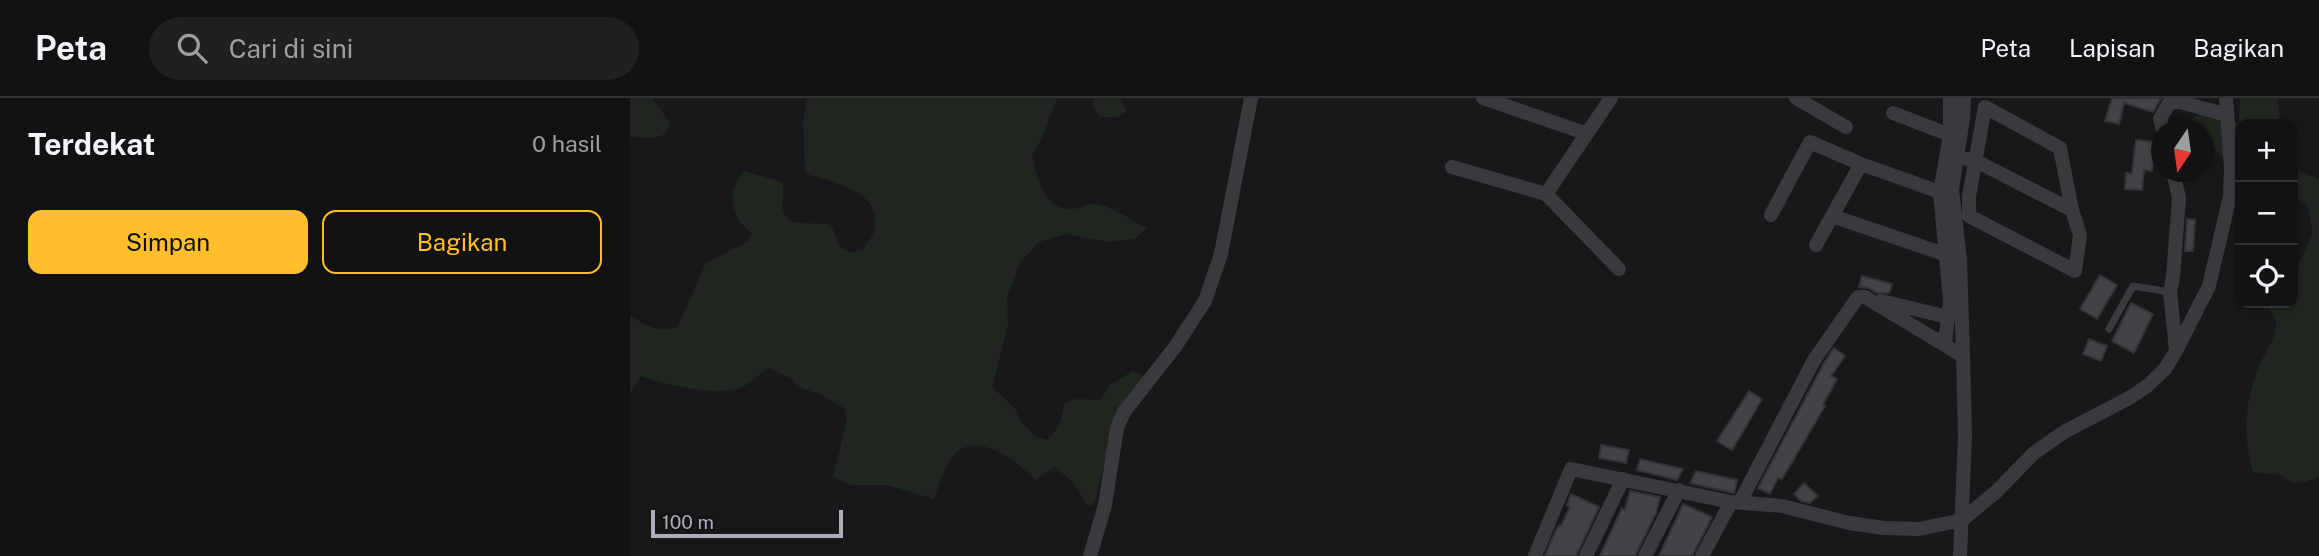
<!DOCTYPE html>
<html lang="id">
<head>
<meta charset="utf-8">
<style>
  :root { --surface:#121214; --page:#1f2022; --text:#f1f3f6; --muted:#9c9ea0; --line:#313234; --accent:#ffbe2c }
  body { margin:0; font-family:"Public Sans",sans-serif; background:var(--page); color:var(--text) }
  .controls { position:absolute; right:21px; top:21px; display:grid; overflow:hidden; border-radius:14px; box-shadow:0 2px 5px #0004 }
  .controls button { width:63px; height:63px; display:grid; place-items:center; padding:0; border:0; border-bottom:2px solid var(--line); background:var(--surface); color:var(--text); font:35px sans-serif }
  .compass { position:absolute; left:1521px; top:21px; width:63px; height:63px; border-radius:50%; background:var(--surface); box-shadow:0 2px 5px #0004; rotate:193deg }
  .scale { position:absolute; left:21px; bottom:18px; width:192px; box-sizing:border-box; padding-left:7px; border:4px solid #aaafbb; border-top:0; font-size:19px; line-height:24px; white-space:nowrap; color:#aaafbb; -webkit-text-stroke:5px #131316; paint-order:stroke }
  .list { margin:0; padding:0; list-style:none }
  h2 { display:flex; justify-content:space-between; align-items:center; height:91px; margin:0; padding:0 28px; font-size:30px }
  h2 small { font-size:23px; font-weight:400; color:var(--muted) }
  .actions { display:flex; gap:14px; padding:21px 28px }
  .actions a { flex:1; padding:16px 0; border:2px solid var(--accent); border-radius:14px; text-align:center; font-size:24px; color:var(--accent) }
  .actions .main { background:var(--accent); color:#111 }
  .icon { flex:none; width:38px; height:38px; fill:none; stroke:currentColor; stroke-width:2; stroke-linecap:round; stroke-linejoin:round }
  .map { position:relative; flex:none; width:1689px; height:458px; overflow:hidden }
  header { display:flex; align-items:center; gap:42px; box-sizing:border-box; height:98px; padding:0 35px; background:var(--surface); border-bottom:2px solid var(--line) }
  header strong { font-size:33px }
  nav { display:flex; gap:38px; margin-inline-start:auto; font-size:24px }
  .search { width:490px; height:63px; background:var(--page); display:flex; align-items:center; gap:18px; box-sizing:border-box; padding:0 24px; border-radius:38px; color:var(--muted); font-size:26px }
  main { display:flex }
  aside { flex:1; background:var(--surface) }
  .map>svg:first-child { display:block }
</style>
</head>
<body>
<header>
<strong>Peta</strong>
<div class="search"><svg class="icon" aria-label="search" viewBox="0 0 24 24"><circle cx="10" cy="10" r="6"/><path d="M15 15l6 6"/></svg>Cari di sini</div>
<nav><a>Peta</a><a>Lapisan</a><a>Bagikan</a></nav>
</header>
<main>
<aside>
<h2>Terdekat<small>0 hasil</small></h2>
<ul class="list">
</ul>
<div class="actions"><a class="main">Simpan</a><a>Bagikan</a></div>
</aside>
<div class="map">
<svg width="1689" height="458" viewBox="0 0 1689 458">
  <rect width="100%" height="100%" fill="#18181b"/>
  <!-- green -->
  <g fill="#1e261f">
    <polygon points="0,0 22,0 40,25 35,36 25,40 0,39"/>
    <path d="M177,0H427L411,43L402,55C408,79 411,111 442,111C451,111 458,103 468,106C482,109 503,123 517,130L505,141L478,144L437,136L409,144L390,164L377,200L378,226L362,289L385,310L389,321L397,330L406,338L418,342L429,327L435,305L446,301L470,302L481,286L503,273L514,278L486,318L465,404L461,408L456,405L442,383L424,369L406,382C384,361 340,326 318,365C312,375 308,390 304,401L257,387H221L203,379L217,321L214,310L192,297L168,289L160,280L139,270C129,275 122,285 112,289C89,299 34,287 11,278L0,295V217C16,228 29,236 48,228L76,165L118,143L121,134C99,120 97,92 114,73L152,84C155,97 152,97 152,107C153,133 184,122 201,127L210,149L221,154L233,152C236,146 243,139 244,133C254,93 205,86 177,76L175,70L173,24Z"/>
    <polygon points="464,0 489,0 497,13 488,19 470,19 463,10"/>
    <polygon points="1610,0 1648,0 1650,26 1610,26 1610,74 1574,42 1574,32 1561,30 1563,19 1574,15 1609,25"/>
    <path d="M1663,63L1671,74L1689,81V379L1672,385L1661,384L1651,377L1623,374C1612,339 1615,300 1630,266C1635,254 1647,239 1646,225C1645,219 1639,211 1638,205H1663V179L1683,135L1677,105L1663,100Z"/>
  </g>
  <!-- building -->
  <g fill="#424348" stroke="#323237" stroke-width="2">
    <polygon points="1482,0 1531,0 1523,14 1494,5 1489,26 1475,23"/>
    <polygon points="1506,42 1526,44 1522,73 1514,72 1512,92 1495,91 1496,75 1502,76"/>
    <polygon points="1557,121 1565,122 1563,153 1555,153"/>
    <polygon points="1470,177 1487,187 1467,221 1450,211"/>
    <polygon points="1232,178 1262,186 1259,195 1247,195 1239,190 1229,189"/>
    <polygon points="1501,205 1523,216 1504,255 1482,243"/>
    <polygon points="1459,241 1477,248 1471,263 1453,256"/>
    <polygon points="1204,250 1215,258 1201,278 1207,281 1193,307 1195,308 1152,381 1148,380 1140,396 1128,390 1194,265"/>
    <polygon points="1119,293 1132,301 1102,352 1087,343"/>
    <polygon points="971,347 999,352 996,365 969,360"/>
    <polygon points="1010,361 1044,369 1053,371 1047,382 1007,372"/>
    <polygon points="1066,373 1107,382 1104,395 1060,385"/>
    <polygon points="1174,385 1188,398 1180,405 1171,403 1164,396"/>
    <polygon points="1000,393 1030,399 1026,415 1005,458 970,458 992,410 995,412"/>
    <polygon points="941,396 969,409 946,458 915,458 925,434 929,427 931,428 940,409 937,407"/>
    <polygon points="1053,406 1082,419 1062,458 1029,458"/>
  </g>
  <g fill="none" stroke-linecap="round" stroke-linejoin="round">
    <!-- service -->
    <polyline stroke="#393a40" stroke-width="7" points="1479,231 1503,188 1540,194"/>
    <!-- minor -->
    <g stroke="#393a40" stroke-width="14">
      <polyline points="853,0 955,35"/>
      <polyline points="1166,0 1216,29"/>
      <polygon points="1355,9 1430,50 1442,112 1450,137 1445,173 1339,118 1339,98"/>
      <polyline points="1263,15 1320,37"/>
      <polyline points="1533,32 1530,21 1539,5 1550,4 1597,17"/>
      <polyline points="1337,61 1346,63 1442,112"/>
      <polyline points="822,69 916,96 981,0"/>
      <polyline points="1543,74 1549,100 1543,179 1540,194 1546,252"/>
      <polyline points="916,96 989,171"/>
      <polyline points="1141,117 1180,44 1231,66"/>
      <polyline points="1202,118 1314,156"/>
      <polyline points="1186,147 1231,66 1310,94"/>
      <polyline points="1251,203 1318,219"/>
      <polyline points="1315,245 1320,202 1310,94 1320,37 1320,0"/>
      <polyline points="1110,404 1184,262 1228,199 1235,199 1333,258"/>
      <polyline points="460,458 475,407 487,330 494,314 545,249 575,203 591,156 621,0"/>
      <polyline points="905,458 941,371 1101,404 1152,408 1219,425 1254,430 1289,431 1332,422 1367,393 1404,355 1434,334 1501,299 1517,288 1535,271 1546,253 1579,188 1600,98 1601,70 1596,0"/>
      <polyline points="956,458 993,381"/>
      <polyline points="1015,458 1049,392"/>
      <polyline points="1072,458 1101,404"/>
      <polyline points="1330,458 1335,337 1333,258 1330,162 1322,91 1333,21 1334,0"/>
    </g>
  </g>
</svg>
<div class="controls">
<button>+</button>
<button>−</button>
<button><svg class="icon" aria-label="locate" viewBox="0 0 24 24"><circle cx="12" cy="12" r="6"/><path d="M12 2v4M12 18v4M2 12h4M18 12h4"/></svg></button>
</div>
<svg class="compass" viewBox="-18 -18 36 36"><path d="M0-13l5 13h-10z" fill="#e53935"/><path d="M0 13l5-13h-10z" fill="#9c9ea0"/></svg>
<div class="scale">100 m</div>
</div>
</main>
</body>
</html>
